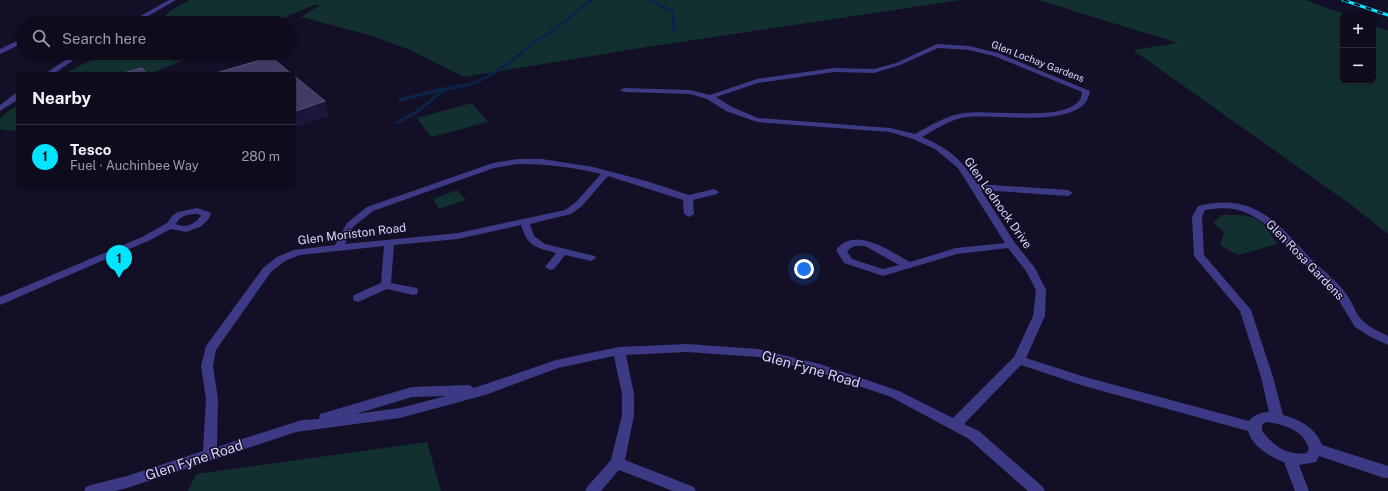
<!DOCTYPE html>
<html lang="en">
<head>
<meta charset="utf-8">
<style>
  :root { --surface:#0e0b1c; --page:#1c1929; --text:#f1f3f6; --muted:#9b9ba3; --line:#2e2b3b; --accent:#00e5ff }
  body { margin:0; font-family:"Public Sans",sans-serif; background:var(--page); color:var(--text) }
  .controls { position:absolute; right:12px; top:12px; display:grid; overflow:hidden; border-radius:8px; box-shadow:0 1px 3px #0004 }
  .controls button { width:36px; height:36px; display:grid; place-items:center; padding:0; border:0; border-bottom:1px solid var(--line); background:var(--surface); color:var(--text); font:20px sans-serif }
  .you { position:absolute; left:804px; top:269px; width:14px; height:14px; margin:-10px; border:3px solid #fff; border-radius:50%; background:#1a73e8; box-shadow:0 0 0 6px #1a73e833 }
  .badge { display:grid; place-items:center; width:26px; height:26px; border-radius:50%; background:var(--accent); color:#111; font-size:13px; font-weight:700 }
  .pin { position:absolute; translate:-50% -33px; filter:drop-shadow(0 1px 2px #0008) }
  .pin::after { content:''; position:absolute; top:21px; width:14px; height:12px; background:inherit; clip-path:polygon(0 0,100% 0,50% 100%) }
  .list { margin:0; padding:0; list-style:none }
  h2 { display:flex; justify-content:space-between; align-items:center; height:52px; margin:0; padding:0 16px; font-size:17px }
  h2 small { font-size:13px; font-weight:400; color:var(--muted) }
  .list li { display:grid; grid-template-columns:26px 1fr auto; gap:12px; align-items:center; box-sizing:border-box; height:64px; padding:0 16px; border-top:1px solid var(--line) }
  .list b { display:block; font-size:15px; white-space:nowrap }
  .list p { margin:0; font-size:13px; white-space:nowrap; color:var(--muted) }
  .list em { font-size:13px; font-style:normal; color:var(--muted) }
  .icon { flex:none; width:22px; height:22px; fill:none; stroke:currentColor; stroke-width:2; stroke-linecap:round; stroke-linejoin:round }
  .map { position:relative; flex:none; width:1388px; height:491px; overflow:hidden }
  .search { position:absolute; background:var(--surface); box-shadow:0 1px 3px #0004; left:16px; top:16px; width:280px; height:44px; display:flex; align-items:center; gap:10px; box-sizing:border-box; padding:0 14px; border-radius:22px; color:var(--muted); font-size:15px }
  .panel { position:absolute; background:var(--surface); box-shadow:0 1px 3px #0004; left:16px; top:72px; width:280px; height:116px; border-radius:8px }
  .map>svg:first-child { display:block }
</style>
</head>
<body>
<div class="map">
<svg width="1388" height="491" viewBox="0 0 1388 491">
  <rect width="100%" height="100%" fill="#130f26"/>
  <!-- green -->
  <g fill="#12302f">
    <polygon points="190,0 961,0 647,47 464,77 410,50 369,35 301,17 320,5 314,5 271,23 157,23 171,10"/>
    <polygon points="1038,0 1306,0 1346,15 1343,15 1343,81 1373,81 1373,25 1388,31 1388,234 1350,204 1133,50 1178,43"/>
    <polygon points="104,53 200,53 148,75 62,75"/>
    <polygon points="19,103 19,132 0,129 0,118"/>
    <polygon points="472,103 488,122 431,137 417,118"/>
    <polygon points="457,190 466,200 439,209 433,199"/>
    <path d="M1222,215C1254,214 1260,216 1277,244L1238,255L1220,245L1224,232L1213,223Z"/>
    <polygon points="427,442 441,491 188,491 196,474"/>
  </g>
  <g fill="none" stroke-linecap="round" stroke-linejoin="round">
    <!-- stream-far1 -->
    <g stroke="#0c2248" stroke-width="3">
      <polyline points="650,0 673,12 674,30 677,32"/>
      <path d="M462,86C490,81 513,59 535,42C540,38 547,35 553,31C566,21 578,10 591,0"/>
    </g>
    <!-- stream -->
    <g stroke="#0c2248" stroke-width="3.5">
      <polyline points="400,100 434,91 468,85"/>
      <polyline points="397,123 421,109 444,89"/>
    </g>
    <!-- minor -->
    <g fill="#3d3a85" fill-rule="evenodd">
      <polygon points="169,0 176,0 136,23 128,23"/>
      <polygon points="23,38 23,43 0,54 0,49"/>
      <path d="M937,44L969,46L998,53L1090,91C1089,95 1088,99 1086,102C1066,127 996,114 967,117C951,119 936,129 922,137C950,149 961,159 977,184L1068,190L1073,193L1068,196L981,190L1015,243L1035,268L1046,290L1045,316L1026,358L1085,377L1249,421C1253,415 1262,412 1269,412L1261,377L1240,311L1194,256L1192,217L1198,206C1255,192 1276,222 1311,259C1322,270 1335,279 1344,291C1351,299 1354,310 1360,318C1367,326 1378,331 1388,336V345L1369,336L1355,327L1336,296L1270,228C1248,210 1233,205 1205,210L1202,217L1204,255L1251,310L1273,377L1283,415C1300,420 1315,427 1322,445L1388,466V478H1384L1319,456L1316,462L1299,465L1309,491H1295L1284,462C1270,457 1252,446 1248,431L1084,386L1021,365L964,424L979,431L1043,487L1045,491H1028L969,439L891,397L818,372L758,357L687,352L626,355L634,394V415L625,460L694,487L696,491H673L619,470L601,491H585L587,487L611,460L622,415V394L614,356L558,368L485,395L400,418L296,432L127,488L115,491H84L86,487L91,485L127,476L203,451L206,399L201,366L206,346L263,268L277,257L294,250L335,245L347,223L367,207L493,163L518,159H542L593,167L646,181L689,195L714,189L719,192L717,194L693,200L694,214L689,217L684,214L683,200L608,176L582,206L571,214L530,224L534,236L545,244L595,256L596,258L591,261L565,255L554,269L550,270L545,267L556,253C535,247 528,247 521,225L458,239L394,245L391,283L417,288L418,291L417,294L413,295L387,289L358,302L354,301L353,298L354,295L381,283L384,246L300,255L285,261L271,272L216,350L213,366L218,399L217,447L302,420L319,419L320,414L412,387L469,385L474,388L556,360L619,347L687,344L758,349L820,364L899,391L953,418L1014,357L1033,316L1036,290L1026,271L1008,248L957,254L883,276L844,263L836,250C855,225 890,251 910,262L956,248L1005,243L958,168L935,149L913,139L890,132L757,122L726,111L707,99L690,94L624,92L620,90L624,88L690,90L710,95L757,79L834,68L874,69L896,63ZM938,48L969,50L994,56L1082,92C1081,95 1081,99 1079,101C1061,122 992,109 965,113C947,115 931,125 915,134L890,128L758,118L732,107L716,97L758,83L834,72L874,73L900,65ZM518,164C546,164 573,167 601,174L576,202L565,210L458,233L345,244L353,227L373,211L494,168ZM854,246H865L899,265L883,269L852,259L847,251ZM446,396L400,408L356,414L412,397ZM1266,422C1283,424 1304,430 1309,449L1307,453C1287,456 1274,446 1262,431V425Z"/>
      <polygon points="76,53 84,53 52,75 43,75"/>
      <polygon points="16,93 19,93 19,99 0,111 0,105"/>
      <path d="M197,208L209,212L211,214L208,220L200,227L186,232L171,229L148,241L0,305V297L142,237L167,223L172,216L178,212ZM196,214L201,215C196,224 185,229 176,224C180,216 188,214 196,214Z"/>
    </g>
    <!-- rail casing -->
    <g stroke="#00e5ff" stroke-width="3">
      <polyline id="rail" points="1343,0 1388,15"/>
    </g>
    <!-- rail -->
    <use href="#rail" stroke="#130f26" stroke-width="2" stroke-dasharray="6" stroke-linecap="butt"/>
  </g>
  <!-- wall -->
  <polygon fill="#312854" points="209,185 222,185 221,186"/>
  <!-- shaded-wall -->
  <polygon fill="#1d163a" points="325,101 330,116 293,128 293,112"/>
  <!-- building -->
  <g fill="#433a66" stroke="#5a527e">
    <polygon points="271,57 293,75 209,75"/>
    <polygon points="142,68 148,75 115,75"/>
    <polygon points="293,75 325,101 293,112"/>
  </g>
  <g text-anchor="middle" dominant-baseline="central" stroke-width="3" stroke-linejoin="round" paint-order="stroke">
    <!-- far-street labels -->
    <g font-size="10" fill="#d9d4ff" stroke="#130f26">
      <text transform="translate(1038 61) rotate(21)">Glen Lochay Gardens</text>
    </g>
    <!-- street labels -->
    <g font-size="12" fill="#d9d4ff" stroke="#130f26">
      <text transform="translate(998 203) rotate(55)">Glen Lednock Drive</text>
      <text transform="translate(352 234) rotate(-7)">Glen Moriston Road</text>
      <text transform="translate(1305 260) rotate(46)">Glen Rosa Gardens</text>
    </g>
    <!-- near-street labels -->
    <g font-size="14" fill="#d9d4ff" stroke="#130f26">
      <text transform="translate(811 369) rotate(16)">Glen Fyne Road</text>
      <text transform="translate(194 460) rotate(-18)">Glen Fyne Road</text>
    </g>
  </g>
</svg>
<div class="controls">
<button>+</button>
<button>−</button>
</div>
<div class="you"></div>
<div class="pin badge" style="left:119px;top:278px">1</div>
<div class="search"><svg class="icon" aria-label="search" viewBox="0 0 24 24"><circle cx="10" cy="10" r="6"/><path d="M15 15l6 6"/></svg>Search here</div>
<section class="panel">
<h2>Nearby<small></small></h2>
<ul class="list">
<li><span class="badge">1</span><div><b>Tesco</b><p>Fuel · Auchinbee Way</p></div><em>280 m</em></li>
</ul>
</section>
</div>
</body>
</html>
